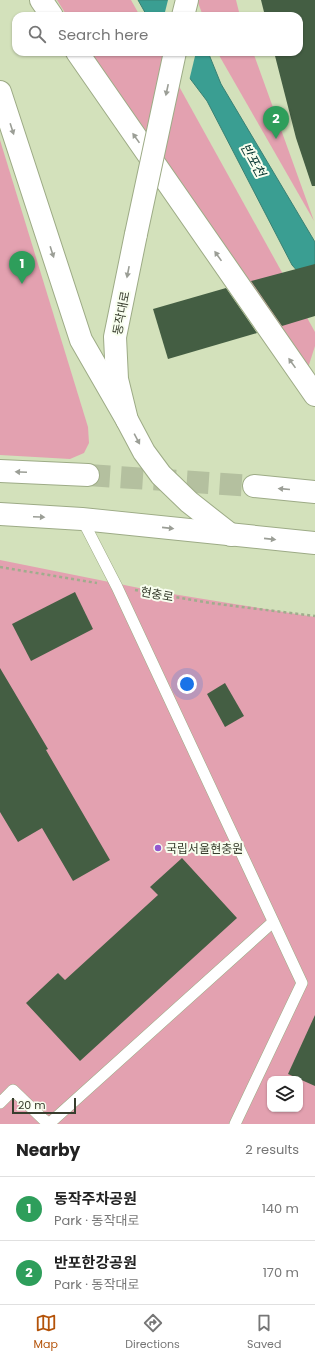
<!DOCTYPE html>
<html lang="en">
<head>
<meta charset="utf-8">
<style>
  :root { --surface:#fff; --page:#f6f6f6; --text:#222; --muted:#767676; --line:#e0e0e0; --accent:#b45309 }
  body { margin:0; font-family:Poppins,"Noto Sans KR",sans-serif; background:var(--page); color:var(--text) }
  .controls { position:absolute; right:12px; bottom:12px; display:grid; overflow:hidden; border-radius:8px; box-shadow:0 1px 3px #0004 }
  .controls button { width:36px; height:36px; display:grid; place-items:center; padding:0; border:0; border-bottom:1px solid var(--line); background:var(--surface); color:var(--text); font:20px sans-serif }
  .scale { position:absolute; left:12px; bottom:10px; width:64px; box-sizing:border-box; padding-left:4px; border:2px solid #373d2d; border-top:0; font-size:11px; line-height:14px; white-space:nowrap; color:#373d2d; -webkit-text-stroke:3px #f8feef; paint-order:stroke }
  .you { position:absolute; left:187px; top:684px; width:14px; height:14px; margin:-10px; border:3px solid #fff; border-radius:50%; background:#1a73e8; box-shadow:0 0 0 6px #1a73e833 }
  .badge { display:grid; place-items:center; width:26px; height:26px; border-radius:50%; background:var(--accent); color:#fff; font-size:13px; font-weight:700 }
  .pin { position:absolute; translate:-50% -33px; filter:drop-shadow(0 1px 2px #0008) }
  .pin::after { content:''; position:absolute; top:21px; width:14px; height:12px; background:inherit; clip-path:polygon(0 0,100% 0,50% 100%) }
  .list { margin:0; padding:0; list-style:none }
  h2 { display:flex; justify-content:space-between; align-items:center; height:52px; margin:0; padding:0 16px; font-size:17px }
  h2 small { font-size:13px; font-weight:400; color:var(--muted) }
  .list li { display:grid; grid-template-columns:26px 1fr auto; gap:12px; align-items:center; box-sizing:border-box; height:64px; padding:0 16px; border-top:1px solid var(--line) }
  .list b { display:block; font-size:15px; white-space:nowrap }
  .list p { margin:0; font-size:13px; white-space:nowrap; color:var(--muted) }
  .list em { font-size:13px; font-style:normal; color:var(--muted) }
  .icon { flex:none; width:22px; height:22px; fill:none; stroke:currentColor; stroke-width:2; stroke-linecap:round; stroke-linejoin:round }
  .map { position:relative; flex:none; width:315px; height:1124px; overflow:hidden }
  .search { position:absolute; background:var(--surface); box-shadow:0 1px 3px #0004; left:12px; right:12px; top:12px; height:44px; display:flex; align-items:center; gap:10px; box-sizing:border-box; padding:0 14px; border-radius:12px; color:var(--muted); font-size:15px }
  .sheet { height:180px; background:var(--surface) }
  nav { display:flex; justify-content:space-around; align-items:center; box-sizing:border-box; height:56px; border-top:1px solid var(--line); background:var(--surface); font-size:11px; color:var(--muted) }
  nav a { display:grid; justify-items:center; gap:2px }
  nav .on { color:var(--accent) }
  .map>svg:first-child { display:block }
</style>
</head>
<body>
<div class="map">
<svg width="315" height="1124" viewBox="0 0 315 1124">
  <rect width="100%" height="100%" fill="#d3e1bb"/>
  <!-- green -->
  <g fill="#e3a1b0" fill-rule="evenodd">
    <polygon points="57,0 131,0 140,16 67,16"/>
    <polygon points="197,0 236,0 240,16 203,16"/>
    <polygon points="91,52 160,52 315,332 315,346 307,371"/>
    <polygon points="218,52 253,52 314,221 220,57"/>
    <polygon points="0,140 88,427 89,443 84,453 70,459 0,455"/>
    <path d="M0,560L154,591L315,617V1124H0ZM270,1079H300V1109H270Z"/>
  </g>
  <!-- water -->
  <g fill="#3a9e92" stroke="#398174">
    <polygon points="138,0 186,0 193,16 147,16"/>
    <polygon points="170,52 208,52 221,84 315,242 315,291 292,265 207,101"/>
  </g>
  <!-- pier -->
  <g fill="#d3e1bb">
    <polygon points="168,0 188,0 195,16 164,16"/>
    <polygon points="168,52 196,52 189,81 168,53"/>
  </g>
  <!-- building -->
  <g fill="#445e43">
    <polygon points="261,0 315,0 315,186 312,186 296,138 274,52 299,52 299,16 265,16"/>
    <polygon points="315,264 315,316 282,326 251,281"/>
    <polygon points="226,288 257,333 168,359 153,309"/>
    <polygon points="75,592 93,629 31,661 12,624"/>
    <polygon points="0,668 48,749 46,750 110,860 73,881 42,828 18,842 0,812"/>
    <polygon points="225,683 244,716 225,727 207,694"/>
    <polygon points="182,858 237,918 80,1061 26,1003 58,973 65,980 158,895 150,887"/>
    <polygon points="315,1015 315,1086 288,1074"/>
  </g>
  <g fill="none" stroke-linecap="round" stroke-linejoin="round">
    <!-- primary-tunnel -->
    <polyline stroke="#b4c09f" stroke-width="22" stroke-dasharray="22 11" stroke-linecap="butt" points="88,475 254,486"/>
    <!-- lane casing -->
    <g stroke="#9dab86" stroke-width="12">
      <g id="lane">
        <polyline points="82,519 117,587 302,983 235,1124"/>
        <polyline points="0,1103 13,1090 43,1119 47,1122 51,1122 273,922"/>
      </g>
    </g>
    <!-- primary casing -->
    <g stroke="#9dab86" stroke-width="24">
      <g id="primary">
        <polyline points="183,16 187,0"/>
        <polyline points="136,234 115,337 117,379 127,420 144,452 161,475 189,502 231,535"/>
        <polyline points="0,471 88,475"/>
        <polyline points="254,486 315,492"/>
        <polyline points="0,514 82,519 315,543"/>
      </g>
    </g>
    <!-- highway casing -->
    <g stroke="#9dab86" stroke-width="24">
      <g id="highway">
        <polyline points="41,0 52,16"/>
        <polyline points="77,52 315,395"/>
        <polyline points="0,92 81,340 127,420"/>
      </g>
    </g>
    <!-- path -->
    <g stroke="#a0ac8d" stroke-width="2.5" stroke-dasharray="3 3" stroke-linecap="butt">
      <polyline points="0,567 97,583"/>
      <polyline points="135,590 210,603 315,616"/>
    </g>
    <!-- lane -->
    <use href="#lane" stroke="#fff" stroke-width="11"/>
    <!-- primary -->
    <use href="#primary" stroke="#fff" stroke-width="22"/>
    <!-- highway -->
    <use href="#highway" stroke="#fff" stroke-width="22"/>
    <!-- primary-bridge casing -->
    <g stroke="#9dab86" stroke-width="24" stroke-linecap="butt">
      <polyline id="primary-bridge" points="136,234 175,52"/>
    </g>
    <!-- primary-bridge -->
    <use href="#primary-bridge" stroke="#fff" stroke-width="22"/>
  </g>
  <!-- one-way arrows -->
  <defs><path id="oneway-solid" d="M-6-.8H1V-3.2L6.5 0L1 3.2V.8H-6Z"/></defs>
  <g fill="#9b9e96">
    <use href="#oneway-solid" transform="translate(167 90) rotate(102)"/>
    <use href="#oneway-solid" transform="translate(12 129) rotate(72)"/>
    <use href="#oneway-solid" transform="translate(136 138) rotate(-125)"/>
    <use href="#oneway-solid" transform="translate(52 252) rotate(72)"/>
    <use href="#oneway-solid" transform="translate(218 256) rotate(-125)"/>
    <use href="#oneway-solid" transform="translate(128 272) rotate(101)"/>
    <use href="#oneway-solid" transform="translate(292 363) rotate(-125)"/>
    <use href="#oneway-solid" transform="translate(137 439) rotate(62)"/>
    <use href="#oneway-solid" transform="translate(21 472) rotate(-177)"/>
    <use href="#oneway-solid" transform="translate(284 489) rotate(-175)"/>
    <use href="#oneway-solid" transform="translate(39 517) rotate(3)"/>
    <use href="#oneway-solid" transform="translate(168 528) rotate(6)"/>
    <use href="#oneway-solid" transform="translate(270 539) rotate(6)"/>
  </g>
  <!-- markers -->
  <circle fill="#9358cf" stroke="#f8feef" stroke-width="1.5" cx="158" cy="848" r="4"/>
  <g text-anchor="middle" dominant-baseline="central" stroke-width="4" stroke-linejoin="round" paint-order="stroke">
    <!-- street labels -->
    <g font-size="12" fill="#373d2d" stroke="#f8feef">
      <text transform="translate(121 313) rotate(-79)">동작대로</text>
      <text transform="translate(157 594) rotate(10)">현충로</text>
    </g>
    <!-- poi labels -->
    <g font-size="12" fill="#373d2d" stroke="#f8feef" text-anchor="start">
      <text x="166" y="848">국립서울현충원</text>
    </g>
    <!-- water labels -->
    <g font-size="13" font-style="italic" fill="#063631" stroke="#f8feef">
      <text transform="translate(253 160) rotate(61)">반포천</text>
    </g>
  </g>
</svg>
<div class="controls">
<button><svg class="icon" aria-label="layers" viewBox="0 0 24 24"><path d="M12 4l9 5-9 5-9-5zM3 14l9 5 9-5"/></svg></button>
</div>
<div class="scale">20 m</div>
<div class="you"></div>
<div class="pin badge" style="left:22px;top:284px;background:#2e9e5b">1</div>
<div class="pin badge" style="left:276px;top:139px;background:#2e9e5b">2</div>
<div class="search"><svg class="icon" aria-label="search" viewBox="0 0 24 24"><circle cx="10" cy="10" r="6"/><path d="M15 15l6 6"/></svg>Search here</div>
</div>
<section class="sheet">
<h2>Nearby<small>2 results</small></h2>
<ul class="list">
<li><span class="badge" style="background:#2e9e5b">1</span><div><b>동작주차공원</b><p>Park · 동작대로</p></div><em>140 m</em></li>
<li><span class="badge" style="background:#2e9e5b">2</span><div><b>반포한강공원</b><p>Park · 동작대로</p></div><em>170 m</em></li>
</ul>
</section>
<nav>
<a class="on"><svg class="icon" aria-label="map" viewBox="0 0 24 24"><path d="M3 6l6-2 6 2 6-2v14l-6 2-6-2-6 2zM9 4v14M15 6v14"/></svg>Map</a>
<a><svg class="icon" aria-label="directions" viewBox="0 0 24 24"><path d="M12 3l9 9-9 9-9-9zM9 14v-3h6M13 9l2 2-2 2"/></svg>Directions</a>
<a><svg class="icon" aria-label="saved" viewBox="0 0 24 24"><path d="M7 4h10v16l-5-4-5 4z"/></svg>Saved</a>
</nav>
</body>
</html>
